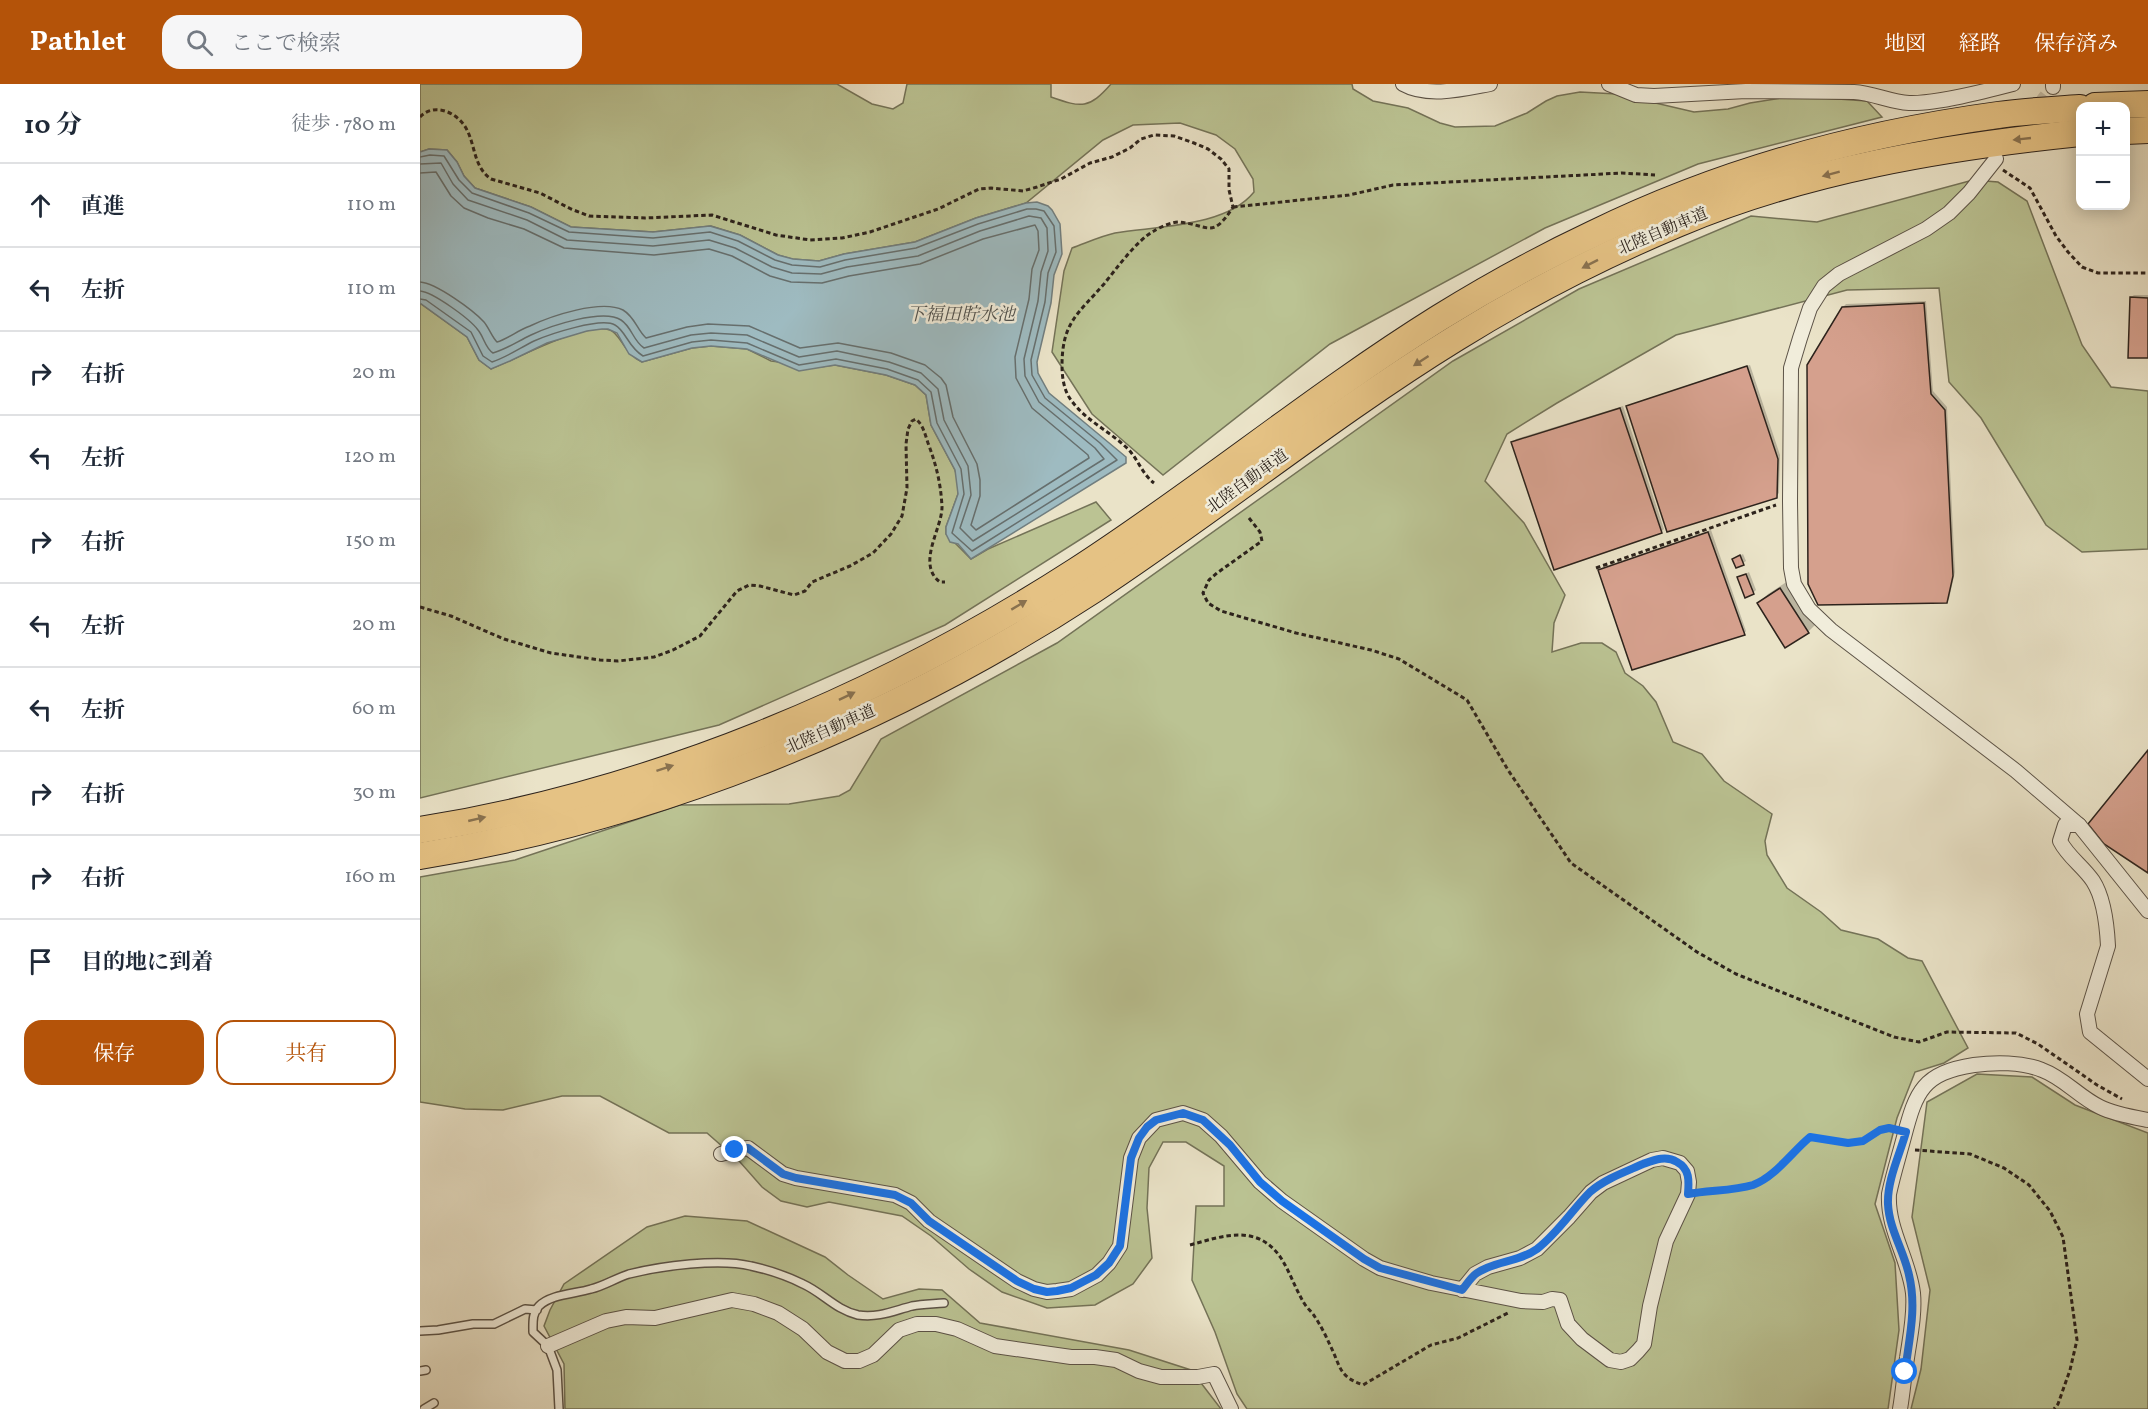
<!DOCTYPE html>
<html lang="ja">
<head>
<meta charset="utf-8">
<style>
  :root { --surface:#fff; --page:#f6f6f7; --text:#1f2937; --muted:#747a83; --line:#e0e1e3; --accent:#b45309 }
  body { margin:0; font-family:Vollkorn,"Noto Serif JP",serif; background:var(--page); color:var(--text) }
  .controls { position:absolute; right:18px; top:18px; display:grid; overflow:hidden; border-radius:12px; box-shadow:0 3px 15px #0003 }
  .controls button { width:54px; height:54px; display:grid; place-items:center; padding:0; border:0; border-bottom:2px solid var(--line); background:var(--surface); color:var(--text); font:30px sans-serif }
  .stop { position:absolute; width:18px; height:18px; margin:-14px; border:4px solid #1a73e8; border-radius:50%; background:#fff }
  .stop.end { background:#1a73e8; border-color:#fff; box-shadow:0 2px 6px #0008 }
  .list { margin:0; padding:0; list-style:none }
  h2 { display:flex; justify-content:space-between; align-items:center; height:78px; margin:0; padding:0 24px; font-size:26px }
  h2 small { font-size:20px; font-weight:400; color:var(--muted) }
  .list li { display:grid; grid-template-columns:39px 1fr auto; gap:18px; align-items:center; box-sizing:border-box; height:84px; padding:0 24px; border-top:2px solid var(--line) }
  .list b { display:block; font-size:22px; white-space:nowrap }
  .list em { font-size:20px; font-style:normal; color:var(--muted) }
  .actions { display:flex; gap:12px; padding:18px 24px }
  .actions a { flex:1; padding:14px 0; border:2px solid var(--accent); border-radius:18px; text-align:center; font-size:21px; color:var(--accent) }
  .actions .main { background:var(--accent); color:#fff }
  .icon { flex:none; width:33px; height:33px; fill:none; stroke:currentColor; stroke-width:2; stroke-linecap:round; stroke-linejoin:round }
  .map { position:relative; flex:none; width:1728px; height:1325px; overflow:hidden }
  header { display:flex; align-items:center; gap:36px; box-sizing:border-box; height:84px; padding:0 30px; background:var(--accent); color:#fff }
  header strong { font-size:28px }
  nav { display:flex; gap:33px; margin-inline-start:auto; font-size:21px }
  .search { width:420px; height:54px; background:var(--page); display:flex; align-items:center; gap:15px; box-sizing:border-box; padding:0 21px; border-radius:18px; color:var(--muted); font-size:22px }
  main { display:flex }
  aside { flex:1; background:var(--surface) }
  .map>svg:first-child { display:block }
</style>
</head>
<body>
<header>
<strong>Pathlet</strong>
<div class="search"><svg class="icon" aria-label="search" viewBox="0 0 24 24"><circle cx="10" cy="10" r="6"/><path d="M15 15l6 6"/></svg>ここで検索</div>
<nav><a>地図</a><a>経路</a><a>保存済み</a></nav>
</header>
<main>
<aside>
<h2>10 分<small>徒歩 · 780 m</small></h2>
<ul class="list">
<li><svg class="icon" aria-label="ahead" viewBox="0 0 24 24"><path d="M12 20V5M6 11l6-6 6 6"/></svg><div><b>直進</b></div><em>110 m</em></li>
<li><svg class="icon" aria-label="left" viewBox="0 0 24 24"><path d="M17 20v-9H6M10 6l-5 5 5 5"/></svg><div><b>左折</b></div><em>110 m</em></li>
<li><svg class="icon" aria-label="right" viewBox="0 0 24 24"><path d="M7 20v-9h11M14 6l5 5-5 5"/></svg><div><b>右折</b></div><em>20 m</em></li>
<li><svg class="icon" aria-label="left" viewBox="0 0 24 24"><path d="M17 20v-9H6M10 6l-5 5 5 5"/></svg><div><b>左折</b></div><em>120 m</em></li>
<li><svg class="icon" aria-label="right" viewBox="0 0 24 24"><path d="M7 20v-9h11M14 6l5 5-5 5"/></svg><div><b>右折</b></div><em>150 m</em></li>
<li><svg class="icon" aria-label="left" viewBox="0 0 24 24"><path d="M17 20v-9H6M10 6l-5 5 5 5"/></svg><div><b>左折</b></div><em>20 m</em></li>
<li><svg class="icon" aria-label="left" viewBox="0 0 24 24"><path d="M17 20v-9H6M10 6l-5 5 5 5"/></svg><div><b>左折</b></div><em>60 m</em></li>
<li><svg class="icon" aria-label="right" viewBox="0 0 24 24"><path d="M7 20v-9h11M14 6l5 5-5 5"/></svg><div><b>右折</b></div><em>30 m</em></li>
<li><svg class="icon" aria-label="right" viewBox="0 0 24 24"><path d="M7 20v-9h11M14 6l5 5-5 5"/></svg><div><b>右折</b></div><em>160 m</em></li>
<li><svg class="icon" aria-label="arrive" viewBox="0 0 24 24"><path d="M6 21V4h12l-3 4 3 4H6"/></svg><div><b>目的地に到着</b></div></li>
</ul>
<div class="actions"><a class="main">保存</a><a>共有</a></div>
</aside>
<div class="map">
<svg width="1728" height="1325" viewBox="0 0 1728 1325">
  <rect width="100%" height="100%" fill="#eae3c8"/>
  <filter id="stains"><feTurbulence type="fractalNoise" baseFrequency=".00333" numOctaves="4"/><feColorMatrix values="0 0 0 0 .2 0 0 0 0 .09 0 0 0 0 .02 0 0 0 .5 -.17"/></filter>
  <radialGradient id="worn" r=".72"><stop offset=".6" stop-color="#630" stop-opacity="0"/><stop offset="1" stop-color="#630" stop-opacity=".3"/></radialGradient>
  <!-- green -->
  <g fill="#bbc393" stroke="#747358" stroke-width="1.5">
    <path d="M0,0H417L452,20L473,25L483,19L487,0H631V13C662,24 669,25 691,0H932L933,5L953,17L988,24L1020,39L1035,43L1075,42L1107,29L1126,17L1137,12L1160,8L1197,10L1274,28L1308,25L1330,19L1374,12L1447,17L1462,33L1278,80L1125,144L910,260L743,391L672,330L632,268L644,187L652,164C666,159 681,152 695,149C737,142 806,143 834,108L833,95L815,65L796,51L760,39L713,41L683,56L606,119L556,134L495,158L424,170L399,177L372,175L358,171L320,151L291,142L233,148L151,143L111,123L55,104L44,92L37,78L27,66L9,65L0,68Z"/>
    <polygon points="1553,96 1578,98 1607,117 1662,261 1691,303 1728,307 1728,465 1662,468 1626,441 1561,334 1529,298 1519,204 1427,206 1256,251 1137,319 1087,350 1065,397 1104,439 1145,511 1134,539 1132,568 1161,559 1182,559 1196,568 1205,589 1223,602 1236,618 1253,658 1282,670 1304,697 1352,730 1345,757 1347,771 1367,804 1401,828 1421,846 1458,855 1488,874 1502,877 1548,964 1524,979 1495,988 1477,1034 1455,1120 1475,1179 1479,1246 1468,1325 827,1325 817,1310 795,1248 772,1196 776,1122 804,1122 804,1082 766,1058 743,1058 729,1084 727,1124 732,1174 713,1200 675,1221 627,1224 582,1208 549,1185 511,1152 482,1132 409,1118 387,1123 361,1117 342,1103 320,1078 287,1049 249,1049 180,1012 142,1012 83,1026 45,1025 0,1018 0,793 95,776 260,721 369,720 419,712 430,706 461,655 637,559 1033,277 1159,205 1331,132 1397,138"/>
    <path d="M0,219L47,253L59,276L71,285C96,275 166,237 190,246C200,249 204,270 222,278L272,264L291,262L327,265L351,277L400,283L415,281L466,291L495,301L506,311L511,341L535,386L538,397V410L526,443V450L551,475L568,465L676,418L691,436L525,541L299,641L0,714Z"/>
    <polygon points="1557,990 1612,993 1655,1021 1728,1049 1728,1325 1491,1325 1501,1285 1510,1206 1492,1133 1507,1018"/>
    <polygon points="265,1132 327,1137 405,1173 428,1191 463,1215 499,1205 522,1206 560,1239 709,1266 771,1286 801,1325 145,1325 144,1280 124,1242 130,1226 144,1200 227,1143"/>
  </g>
  <!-- water -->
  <polygon fill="#9ebbc1" stroke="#717e7f" stroke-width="1.5" points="9,65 27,66 37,78 44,92 55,104 111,123 151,143 233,148 290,142 320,151 358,171 373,175 399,177 424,170 495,158 556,134 606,119 617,118 628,122 632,126 640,140 642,170 634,191 631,219 617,278 618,289 629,309 706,373 706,379 551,475 538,460 530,458 526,450 526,443 538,410 535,386 511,341 506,311 495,301 466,291 415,281 379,287 327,265 291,262 272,264 222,278 209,270 197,249 188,245 182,245 167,247 127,259 90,277 71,285 59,276 47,253 0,219 0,68"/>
  <!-- shadow -->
  <g fill="#0003">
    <polygon points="1714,211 1728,211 1728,273 1711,213"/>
    <polygon points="1506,217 1513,307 1527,323 1535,488 1529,515 1526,518 1423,223 1426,220"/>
    <polygon points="1330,281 1360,371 1359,409 1356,412 1208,323 1211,320"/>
    <polygon points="1203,322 1244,445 1241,448 1093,358 1096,355"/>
    <polygon points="1291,446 1326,547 1324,550 1180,487 1182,484"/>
    <polygon points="1323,470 1326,477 1323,479 1314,475"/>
    <polygon points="1329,488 1336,506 1333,509 1319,494"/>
    <polygon points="1371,495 1398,538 1388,548 1339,519 1348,510"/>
  </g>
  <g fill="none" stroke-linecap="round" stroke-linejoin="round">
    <!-- shore -->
    <g stroke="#666f6e" stroke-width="1.5">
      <path d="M0,73L10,71L24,72L39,96L52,109L109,129L149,148L233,154L290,148L318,157L355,176L372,181L400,183L425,176L496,164L558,140L607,125H616L624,127L634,142L636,168L628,189L625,218L611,276L612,291L625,314L680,359L697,376L552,467L532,449L544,410L541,385L517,339L511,308L498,296L467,285L416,275L379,281L327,259L291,256L272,258L223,272C208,263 206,247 195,241C181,233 130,250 114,257C100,264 87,273 72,278L63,272L51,248L6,216L0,215"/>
      <path d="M0,80L21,79L33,100L48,116L107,136L147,156L233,162L289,156L315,164L352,183L372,189L401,190L427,183L498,172L560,147L609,132L621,134L627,144L628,167L621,188L618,217L604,275L605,292L619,318L675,364L684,375L553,457L540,444L551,411L548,382L524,336L518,305L501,289L469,278L417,267L379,273L327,251L291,249L271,251L224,264C213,257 212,243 201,236C183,224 130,242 111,251C98,257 87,265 73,269C65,264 64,253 58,246C50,235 13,208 0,207"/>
      <path d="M0,89L16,88L31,112L44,124L68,134L104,145L144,164L234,171L289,165L312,172L350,192L371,198L402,199L429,192L500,180L563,155L615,141L618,147L619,166L612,185L609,215L595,273L596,294L612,324L668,371L669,374L556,446L551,441L560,412V396L557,380L533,333L526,301L521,294L505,281L471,269L418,259L380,264L329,242L288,240L267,243L226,254C217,246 215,233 203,226C181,215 131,232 110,242C98,246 88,255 77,258C72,253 69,244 64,238C53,226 16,199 0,198"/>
    </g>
  </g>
  <!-- building -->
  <g fill="#d5a08d" stroke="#2d231c" stroke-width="1.5">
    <polygon points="1710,213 1728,214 1728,274 1708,274"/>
    <polygon points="1504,219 1511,310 1525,326 1533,492 1527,519 1398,521 1388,500 1387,281 1422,223"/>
    <polygon points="1327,282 1358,375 1357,414 1247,448 1206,322"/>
    <polygon points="1200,324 1242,449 1134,486 1091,358"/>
    <polygon points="1288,448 1325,551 1212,586 1178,486"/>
    <polygon points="1320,471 1324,481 1316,484 1312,475"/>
    <polygon points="1326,490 1334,510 1325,514 1317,493"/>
    <polygon points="1360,504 1389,549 1365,564 1337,519"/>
    <polygon points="1728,666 1728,789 1684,760 1668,740"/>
  </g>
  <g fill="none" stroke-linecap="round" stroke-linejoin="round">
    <!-- street-tunnel -->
    <polyline stroke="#c4bda6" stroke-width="14" stroke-dasharray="14 7" stroke-linecap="butt" points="1592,56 1633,3"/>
    <!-- lane casing -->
    <g stroke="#5c5347" stroke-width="10">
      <g id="lane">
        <polyline points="0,1247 18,1246 53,1240 74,1240 105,1225 117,1226"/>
        <polyline points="0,1287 6,1286"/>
        <polyline points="4,1325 14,1319"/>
        <path d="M139,1325L137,1286L128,1262L113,1248C113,1239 112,1229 119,1222C131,1210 155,1210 171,1205C184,1202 196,1194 209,1190C241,1182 299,1174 331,1182C349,1186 367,1192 383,1200C403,1209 416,1226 438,1231C458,1234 473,1227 492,1222C502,1220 513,1220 524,1219"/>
      </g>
    </g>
    <!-- street casing -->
    <g stroke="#5c5347" stroke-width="16">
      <g id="street">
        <path d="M983,0C1008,14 1043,5 1070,0"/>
        <path d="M1189,0L1216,11L1234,12L1326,7L1434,8C1453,9 1470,18 1489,19C1516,20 1566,7 1593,0"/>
        <polyline points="1633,3 1633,0"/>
        <polyline points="1576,75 1549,109 1529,129 1506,145 1419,190 1404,202 1390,224 1380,254 1371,284 1370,417 1371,484 1374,500 1389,525 1411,546 1596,687 1659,741 1728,827"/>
        <path d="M1659,741H1645L1640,757C1648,773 1663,782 1673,797C1684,814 1687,842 1688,862L1667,930L1670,948L1728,995"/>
        <polyline points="301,1070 315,1066 328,1064 363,1090 376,1094 475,1111 491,1119 509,1137 597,1197 614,1205 627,1208 637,1207 651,1205 677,1191 689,1179 700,1162 711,1074 719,1054 736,1036 763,1029 783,1036 801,1052 840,1098 862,1117 944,1175 960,1184 1011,1199 1101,1217 1123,1218 1132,1215 1140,1216 1148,1240 1162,1255 1190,1276 1201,1278 1210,1275 1218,1267 1224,1260 1230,1222 1246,1157 1268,1110 1269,1098 1267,1087 1260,1079 1243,1074 1232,1076 1183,1099 1171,1108 1149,1133 1117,1165 1100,1174 1068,1183 1055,1190 1042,1206"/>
        <polyline points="128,1262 186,1237 206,1233 235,1234 312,1216 334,1220 358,1229 383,1245 407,1268 425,1277 439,1277 453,1271 479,1246 497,1240 516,1240 537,1245 575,1262 651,1273 675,1273 696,1276 719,1287 741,1293 778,1293 794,1290 811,1325"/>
        <path d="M1480,1325C1483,1308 1484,1291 1487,1274C1490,1253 1495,1231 1493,1209C1489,1175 1467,1145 1469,1110C1473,1091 1479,1072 1484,1053C1496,1007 1503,989 1554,981C1575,978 1602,978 1622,986C1644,994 1659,1013 1680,1023C1694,1030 1712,1033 1728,1036"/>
      </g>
    </g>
    <!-- highway casing -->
    <g stroke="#2d231c" stroke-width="28">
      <g id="highway">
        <polyline points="1675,22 1728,20"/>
        <polyline points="1706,47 1728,46"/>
        <path d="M0,746C232,709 459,614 656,487C780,407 894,312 1019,234C1069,203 1120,175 1173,150C1300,88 1438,50 1578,31C1605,27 1633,26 1660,24"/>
        <path d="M0,772C238,733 471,638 673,506C796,425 911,331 1036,254C1107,210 1181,172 1257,140C1385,86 1524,63 1660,49"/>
      </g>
    </g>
    <!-- path -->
    <g stroke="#2d231c" stroke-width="3" stroke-dasharray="4.5 3" stroke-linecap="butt">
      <path d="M0,33C13,19 34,27 44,41C56,58 52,82 71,95L120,109L151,125L169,132L225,134L292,131L356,151L390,156L422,154L450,148L518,125L559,105L571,104L603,107L617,103L641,95L670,79L692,73L710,64L721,55L734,51L754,52L774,59L788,65L801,75L809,85V106L813,123C792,156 789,141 759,138C752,138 740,143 734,147C718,155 696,185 684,200C658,230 642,238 642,282C642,293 644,307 651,316C665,336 689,347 706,363C718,374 721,389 734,399"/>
      <polyline points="1583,86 1610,104 1636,152 1648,168 1662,183 1678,189 1728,189"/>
      <polyline points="813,123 929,111 973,101 1202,89 1235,91"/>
      <polyline points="829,434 840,448 842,457 797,489 789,496 783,509 788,519 801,527 876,549 951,566 979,575 1047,616 1088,686 1151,779 1277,868 1316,890 1474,953 1499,958 1527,948 1596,949 1618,960 1677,1001 1702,1015"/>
      <polyline points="1176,484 1356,421"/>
      <path d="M0,523L31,532L84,555L131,569L180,576L198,577L234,573L253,566L280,552L317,507L329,501L340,502L374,511L385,507L392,498L430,482L453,469L471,450L482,432L487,404L486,360L488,345L492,337L496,335C503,341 505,350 508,359C516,380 521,400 522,423C522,445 496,480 520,498H525"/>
      <polyline points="1495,1066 1550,1070 1584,1084 1609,1101 1630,1127 1643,1153 1657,1256 1650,1286 1638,1320 1634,1325"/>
      <path d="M1282,1107C1298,1105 1316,1106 1333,1101C1355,1093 1372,1068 1390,1053C1407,1055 1425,1063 1442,1057C1453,1054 1459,1045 1471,1044"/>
      <path d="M770,1161C803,1152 837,1139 861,1174C870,1188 875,1204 884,1219C887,1224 892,1228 895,1233C901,1242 906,1252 910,1261C921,1283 918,1292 943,1301L1011,1261L1038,1254L1090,1228"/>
    </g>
    <!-- lane -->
    <use href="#lane" stroke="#f1eddb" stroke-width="7"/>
    <!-- street -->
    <use href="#street" stroke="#f1eddb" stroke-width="14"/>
    <!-- highway -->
    <use href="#highway" stroke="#e5c284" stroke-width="26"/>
  </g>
  <!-- one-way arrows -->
  <defs><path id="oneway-solid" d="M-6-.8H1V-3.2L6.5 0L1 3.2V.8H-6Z" transform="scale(1.5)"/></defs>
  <g fill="#897250">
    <use href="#oneway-solid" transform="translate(1602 55) rotate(174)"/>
    <use href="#oneway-solid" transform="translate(1411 90) rotate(165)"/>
    <use href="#oneway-solid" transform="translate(1170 180) rotate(153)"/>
    <use href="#oneway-solid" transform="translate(1001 277) rotate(147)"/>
    <use href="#oneway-solid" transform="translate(599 521) rotate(-31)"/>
    <use href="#oneway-solid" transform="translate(427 612) rotate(-26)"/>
    <use href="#oneway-solid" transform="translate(245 684) rotate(-18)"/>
    <use href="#oneway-solid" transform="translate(57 735) rotate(-13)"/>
  </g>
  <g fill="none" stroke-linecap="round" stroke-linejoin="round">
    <!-- route -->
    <path stroke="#1a73e8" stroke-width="8" d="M315,1066L328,1064L363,1090L376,1094L475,1111L491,1119L509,1137L597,1197L614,1205L627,1208L637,1207L651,1204L676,1191L689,1179L700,1162L711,1074L719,1054L727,1043L736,1036L763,1029L783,1036L810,1061L840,1098L862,1117L944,1175L960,1184L1042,1206C1047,1200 1051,1193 1057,1189C1075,1177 1099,1178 1117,1165C1138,1149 1152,1126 1170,1108C1185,1095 1205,1088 1223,1080C1234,1076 1246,1071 1257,1078C1270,1085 1269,1097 1268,1110C1289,1106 1313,1107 1333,1101C1355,1093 1372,1068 1390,1053L1428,1059L1443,1057L1460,1046L1469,1044L1486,1048C1480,1070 1467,1096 1468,1120C1469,1145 1484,1167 1489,1191C1497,1224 1489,1255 1485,1288"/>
  </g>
  <g text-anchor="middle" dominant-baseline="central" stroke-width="5" stroke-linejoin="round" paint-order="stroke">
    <!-- street labels -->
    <g font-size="16" fill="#2d231c" stroke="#f1eddb">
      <text transform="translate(1243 148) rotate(-23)">北陸自動車道</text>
      <text transform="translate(828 398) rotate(-36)">北陸自動車道</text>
      <text transform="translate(411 646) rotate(-24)">北陸自動車道</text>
    </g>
    <!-- water labels -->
    <g font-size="18" font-style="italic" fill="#4f514e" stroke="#f1eddb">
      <text x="541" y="231">下福田貯水池</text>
    </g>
  </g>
  <rect width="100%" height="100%" filter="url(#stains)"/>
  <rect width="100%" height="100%" fill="url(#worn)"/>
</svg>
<div class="controls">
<button>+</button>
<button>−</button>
</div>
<div class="stop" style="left:1485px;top:1288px"></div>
<div class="stop end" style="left:315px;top:1066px"></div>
</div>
</main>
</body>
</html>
